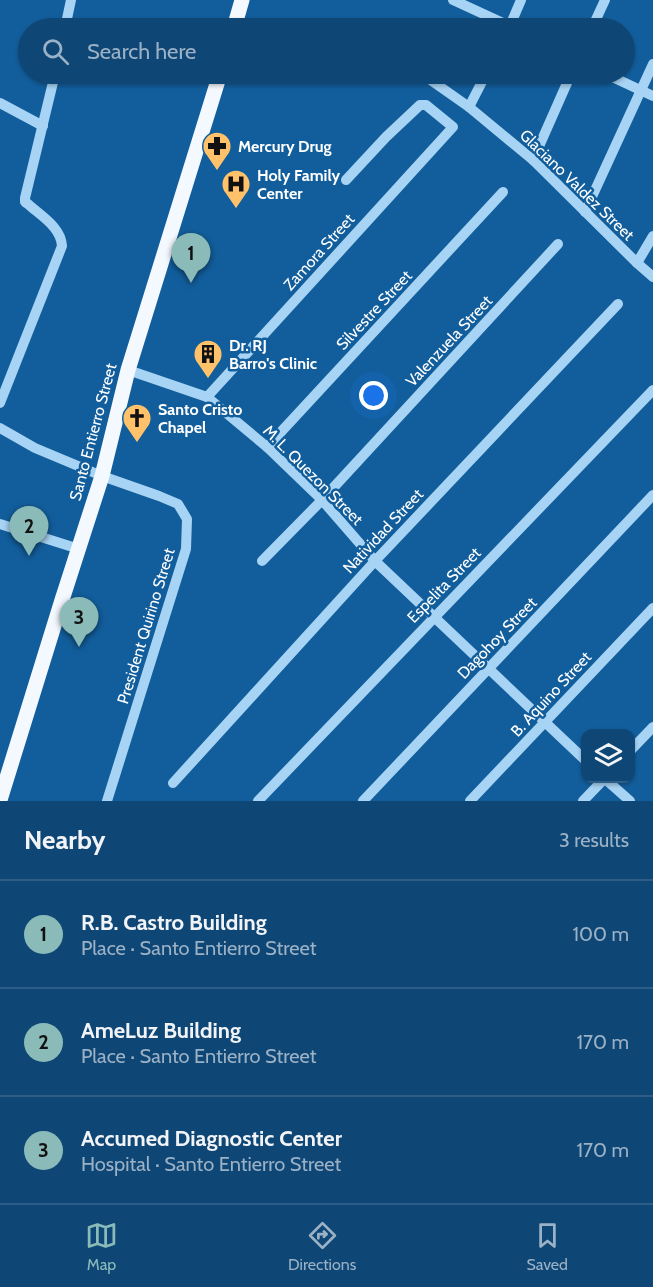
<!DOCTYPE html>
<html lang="en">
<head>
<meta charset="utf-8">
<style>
  :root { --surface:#0e4675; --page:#174d7a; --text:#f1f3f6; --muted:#9bb1c5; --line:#2e5e87; --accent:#8bbbb9 }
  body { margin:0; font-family:Cabin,sans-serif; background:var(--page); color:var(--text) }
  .controls { position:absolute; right:18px; bottom:18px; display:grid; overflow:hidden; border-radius:12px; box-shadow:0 2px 4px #0004 }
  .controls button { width:54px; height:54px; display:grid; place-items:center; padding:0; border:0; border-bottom:2px solid var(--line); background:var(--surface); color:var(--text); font:30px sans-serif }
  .you { position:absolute; left:374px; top:396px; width:21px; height:21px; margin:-15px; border:4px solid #fff; border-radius:50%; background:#1a73e8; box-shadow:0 0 0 9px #1a73e833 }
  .badge { display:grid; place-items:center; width:39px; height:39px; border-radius:50%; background:var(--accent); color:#111; font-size:20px; font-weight:700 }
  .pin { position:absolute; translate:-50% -50px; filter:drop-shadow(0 2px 3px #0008) }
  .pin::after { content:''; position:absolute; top:32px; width:21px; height:18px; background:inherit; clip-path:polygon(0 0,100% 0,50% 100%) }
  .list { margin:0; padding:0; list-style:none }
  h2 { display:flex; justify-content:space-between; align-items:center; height:78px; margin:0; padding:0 24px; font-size:26px }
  h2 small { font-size:20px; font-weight:400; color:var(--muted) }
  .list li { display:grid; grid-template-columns:39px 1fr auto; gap:18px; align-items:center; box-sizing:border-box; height:108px; padding:0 24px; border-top:2px solid var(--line) }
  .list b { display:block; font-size:22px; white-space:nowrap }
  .list p { margin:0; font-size:20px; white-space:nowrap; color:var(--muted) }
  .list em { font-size:20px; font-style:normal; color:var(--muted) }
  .icon { flex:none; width:33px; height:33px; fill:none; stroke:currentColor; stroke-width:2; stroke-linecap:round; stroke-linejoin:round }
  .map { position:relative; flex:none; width:653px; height:801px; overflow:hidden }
  .search { position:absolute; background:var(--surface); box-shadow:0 2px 4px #0004; left:18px; right:18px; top:18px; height:66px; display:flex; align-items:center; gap:15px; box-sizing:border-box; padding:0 21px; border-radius:33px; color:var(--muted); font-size:22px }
  .sheet { height:402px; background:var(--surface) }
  nav { display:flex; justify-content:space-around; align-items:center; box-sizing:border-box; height:84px; border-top:2px solid var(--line); background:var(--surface); font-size:16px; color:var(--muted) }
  nav a { display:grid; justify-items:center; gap:3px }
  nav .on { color:var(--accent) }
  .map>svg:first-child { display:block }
</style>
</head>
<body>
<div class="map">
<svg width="653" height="801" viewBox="0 0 653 801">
  <rect width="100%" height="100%" fill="#125e9c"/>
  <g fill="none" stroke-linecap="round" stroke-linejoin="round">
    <!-- minor -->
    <g stroke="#a7d3f4" stroke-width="10">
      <polyline points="453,0 514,28"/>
      <polyline points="65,28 71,0"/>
      <polyline points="509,28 521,0"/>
      <polyline points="592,28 605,0"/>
      <polyline points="422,74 469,107 533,160 637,263 653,277"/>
      <polyline points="606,74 653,96"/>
      <polyline points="0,103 43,126"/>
      <polyline points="469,107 486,74"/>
      <polyline points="533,160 571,74"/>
      <polyline points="585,212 653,64"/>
      <polyline points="637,263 653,236"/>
      <polyline points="128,370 207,397 267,447 322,500 375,561 586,761"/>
      <polyline points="207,397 453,127 426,105 420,105 386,137 346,180"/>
      <path d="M0,403L62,246C61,227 41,216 28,204L25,202V198L55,74"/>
      <polyline points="0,428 35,448 102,476 159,496 178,504 187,519 186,549 107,801"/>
      <polyline points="267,447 503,192"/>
      <polyline points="0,524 79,549"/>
      <polyline points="262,561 322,500 558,244"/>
      <polyline points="630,751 653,727"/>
      <polyline points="604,778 630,801"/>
      <polyline points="173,783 375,561 618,304"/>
      <polyline points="258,801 653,390"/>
      <polyline points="363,801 653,495"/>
      <polyline points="470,801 653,608"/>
      <polyline points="583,801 605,778"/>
    </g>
    <!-- major -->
    <g stroke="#f4f9ff" stroke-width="15">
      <polyline points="234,28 242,0"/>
      <polyline points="0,800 62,600 102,476 128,370 220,74"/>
    </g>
  </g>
  <!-- icons -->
  <defs>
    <g id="pharmacy-pin" transform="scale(1.5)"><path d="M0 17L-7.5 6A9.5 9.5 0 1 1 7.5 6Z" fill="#ffc26a" stroke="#125e9c"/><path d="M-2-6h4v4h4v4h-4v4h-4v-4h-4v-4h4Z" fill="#111"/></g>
    <g id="hospital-pin" transform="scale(1.5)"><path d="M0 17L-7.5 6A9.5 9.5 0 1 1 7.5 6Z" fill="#ffc26a" stroke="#125e9c"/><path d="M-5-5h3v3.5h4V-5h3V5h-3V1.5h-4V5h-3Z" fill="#111"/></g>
    <g id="building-pin" transform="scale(1.5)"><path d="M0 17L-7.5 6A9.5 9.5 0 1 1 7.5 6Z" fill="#ffc26a" stroke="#125e9c"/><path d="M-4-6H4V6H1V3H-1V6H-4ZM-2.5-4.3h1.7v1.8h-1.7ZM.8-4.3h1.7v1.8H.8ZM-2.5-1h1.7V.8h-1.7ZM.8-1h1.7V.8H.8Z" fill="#111"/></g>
    <g id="church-pin" transform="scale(1.5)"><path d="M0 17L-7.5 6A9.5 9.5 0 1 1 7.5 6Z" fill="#ffc26a" stroke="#125e9c"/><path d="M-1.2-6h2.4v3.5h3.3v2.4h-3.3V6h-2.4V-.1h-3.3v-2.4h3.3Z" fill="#111"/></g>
  </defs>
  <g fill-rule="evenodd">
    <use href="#pharmacy-pin" x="217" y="146"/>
    <use href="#hospital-pin" x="236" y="184"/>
    <use href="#building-pin" x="208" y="354"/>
    <use href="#church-pin" x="137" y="418"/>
  </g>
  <g text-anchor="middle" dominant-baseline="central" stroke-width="5" stroke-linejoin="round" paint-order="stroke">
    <!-- poi labels -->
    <g font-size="16" font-weight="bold" fill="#fff" stroke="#125e9c" text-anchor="start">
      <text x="238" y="146">Mercury Drug</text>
      <text x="257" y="175">Holy Family<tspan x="257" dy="18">Center</tspan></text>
      <text x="229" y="345">Dr. RJ<tspan x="229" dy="18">Barro's Clinic</tspan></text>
      <text x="158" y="409">Santo Cristo<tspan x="158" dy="18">Chapel</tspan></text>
    </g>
    <!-- street labels -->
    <g font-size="16" fill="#fff" stroke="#125e9c">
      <text transform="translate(577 185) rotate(44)">Glaciano Valdez Street</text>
      <text transform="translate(319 252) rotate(-48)">Zamora Street</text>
      <text transform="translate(374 310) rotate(-47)">Silvestre Street</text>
      <text transform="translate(449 341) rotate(-47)">Valenzuela Street</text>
      <text transform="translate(93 432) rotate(-75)">Santo Entierro Street</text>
      <text transform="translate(313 475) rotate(45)">M. L. Quezon Street</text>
      <text transform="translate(383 531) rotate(-47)">Natividad Street</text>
      <text transform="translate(444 585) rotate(-46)">Espelita Street</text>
      <text transform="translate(146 626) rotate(-73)">President Quirino Street</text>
      <text transform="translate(497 638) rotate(-46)">Dagohoy Street</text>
      <text transform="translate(551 694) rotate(-47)">B. Aquino Street</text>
    </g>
  </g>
</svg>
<div class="controls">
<button><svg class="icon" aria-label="layers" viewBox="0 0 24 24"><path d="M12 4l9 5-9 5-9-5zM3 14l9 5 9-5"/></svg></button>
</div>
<div class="you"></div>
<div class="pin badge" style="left:191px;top:283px">1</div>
<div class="pin badge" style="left:29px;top:556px">2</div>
<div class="pin badge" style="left:79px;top:647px">3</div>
<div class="search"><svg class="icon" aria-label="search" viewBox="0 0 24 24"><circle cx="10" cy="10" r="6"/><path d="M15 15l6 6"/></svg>Search here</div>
</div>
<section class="sheet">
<h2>Nearby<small>3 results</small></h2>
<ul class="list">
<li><span class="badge">1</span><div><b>R.B. Castro Building</b><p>Place · Santo Entierro Street</p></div><em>100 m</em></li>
<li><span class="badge">2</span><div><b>AmeLuz Building</b><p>Place · Santo Entierro Street</p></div><em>170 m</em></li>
<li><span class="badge">3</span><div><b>Accumed Diagnostic Center</b><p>Hospital · Santo Entierro Street</p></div><em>170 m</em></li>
</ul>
</section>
<nav>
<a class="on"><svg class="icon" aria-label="map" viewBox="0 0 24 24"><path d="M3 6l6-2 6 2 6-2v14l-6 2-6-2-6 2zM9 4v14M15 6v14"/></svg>Map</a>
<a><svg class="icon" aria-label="directions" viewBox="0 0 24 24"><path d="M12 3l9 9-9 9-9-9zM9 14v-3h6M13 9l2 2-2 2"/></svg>Directions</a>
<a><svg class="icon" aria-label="saved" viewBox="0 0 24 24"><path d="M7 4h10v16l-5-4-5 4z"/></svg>Saved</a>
</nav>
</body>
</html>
